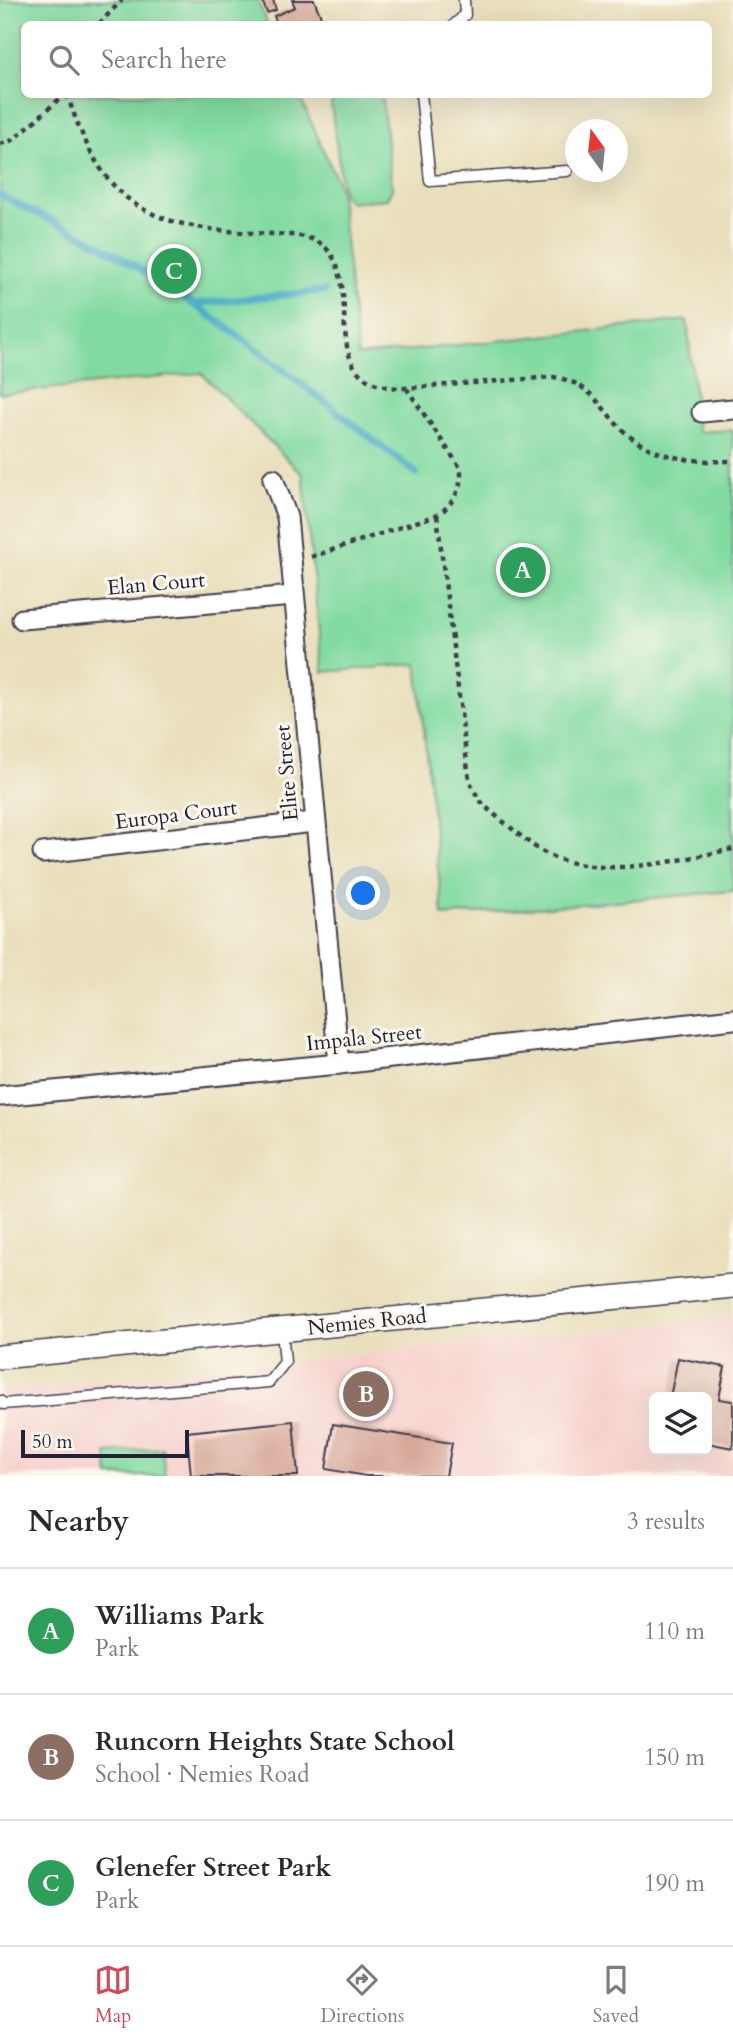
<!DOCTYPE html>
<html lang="en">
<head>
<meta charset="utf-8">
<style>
  :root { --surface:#fff; --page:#f7f7f7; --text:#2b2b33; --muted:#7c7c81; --line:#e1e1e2; --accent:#d1495b }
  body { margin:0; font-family:Cardo,serif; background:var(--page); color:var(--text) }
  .controls { position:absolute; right:21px; bottom:21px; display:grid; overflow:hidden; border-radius:10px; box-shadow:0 7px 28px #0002 }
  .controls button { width:63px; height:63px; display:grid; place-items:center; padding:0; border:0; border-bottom:2px solid var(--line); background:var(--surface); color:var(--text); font:35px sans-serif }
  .compass { position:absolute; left:565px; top:119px; width:63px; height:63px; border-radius:50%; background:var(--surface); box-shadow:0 7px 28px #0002; rotate:345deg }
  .scale { position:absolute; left:21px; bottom:18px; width:168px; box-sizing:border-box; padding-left:7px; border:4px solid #22223b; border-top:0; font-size:19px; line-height:24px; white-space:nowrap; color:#22223b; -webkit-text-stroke:5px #fbf7ec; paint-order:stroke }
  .you { position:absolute; left:364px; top:894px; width:24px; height:24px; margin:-18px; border:5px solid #fff; border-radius:50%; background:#1a73e8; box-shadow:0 0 0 10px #1a73e833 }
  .badge { display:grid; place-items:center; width:46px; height:46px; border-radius:50%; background:var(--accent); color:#fff; font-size:23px; font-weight:700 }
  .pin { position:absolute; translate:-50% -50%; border:4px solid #fff; box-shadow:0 2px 7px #0006 }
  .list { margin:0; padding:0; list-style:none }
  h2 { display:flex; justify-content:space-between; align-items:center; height:91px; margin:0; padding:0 28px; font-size:30px }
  h2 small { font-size:23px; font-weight:400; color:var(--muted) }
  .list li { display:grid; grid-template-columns:46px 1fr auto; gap:21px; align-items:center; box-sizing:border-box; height:126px; padding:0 28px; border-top:2px solid var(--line) }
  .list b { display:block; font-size:26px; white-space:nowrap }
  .list p { margin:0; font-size:23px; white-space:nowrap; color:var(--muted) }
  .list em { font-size:23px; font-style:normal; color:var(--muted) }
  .icon { flex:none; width:38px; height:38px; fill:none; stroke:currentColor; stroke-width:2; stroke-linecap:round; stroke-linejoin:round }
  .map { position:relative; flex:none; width:733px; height:1476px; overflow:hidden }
  .search { position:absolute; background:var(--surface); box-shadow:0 7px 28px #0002; left:21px; right:21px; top:21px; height:77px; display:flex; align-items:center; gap:18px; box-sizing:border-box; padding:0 24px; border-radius:10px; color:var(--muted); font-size:26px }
  .sheet { height:469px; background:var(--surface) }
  nav { display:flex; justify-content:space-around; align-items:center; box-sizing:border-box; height:98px; border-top:2px solid var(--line); background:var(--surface); font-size:19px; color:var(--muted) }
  nav a { display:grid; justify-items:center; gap:4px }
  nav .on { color:var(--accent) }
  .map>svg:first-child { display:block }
</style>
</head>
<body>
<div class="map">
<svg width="733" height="1476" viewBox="0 0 733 1476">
  <rect width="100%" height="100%" fill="#fbf7ec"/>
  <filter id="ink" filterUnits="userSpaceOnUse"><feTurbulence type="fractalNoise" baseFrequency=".0143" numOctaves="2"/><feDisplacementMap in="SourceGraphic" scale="14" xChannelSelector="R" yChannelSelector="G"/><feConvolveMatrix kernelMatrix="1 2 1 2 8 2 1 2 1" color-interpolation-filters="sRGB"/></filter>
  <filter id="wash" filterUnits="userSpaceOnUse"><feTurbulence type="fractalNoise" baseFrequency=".00686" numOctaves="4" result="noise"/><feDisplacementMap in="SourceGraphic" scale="28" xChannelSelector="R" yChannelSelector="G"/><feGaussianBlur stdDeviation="1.57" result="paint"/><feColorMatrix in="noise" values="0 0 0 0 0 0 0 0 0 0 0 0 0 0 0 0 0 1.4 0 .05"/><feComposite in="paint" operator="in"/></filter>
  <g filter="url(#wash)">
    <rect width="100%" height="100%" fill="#e9dfbc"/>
    <!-- built -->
    <path fill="#f7d0cd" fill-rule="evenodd" d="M733,1317V1476H0V1391ZM654,1397H707V1450H654Z"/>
    <!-- green -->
    <g fill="#81daa0" stroke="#527e6e" stroke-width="2">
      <polygon points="0,0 257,0 268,24 24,24 24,94 299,95 339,185 358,356 687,320 698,432 733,430 733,891 443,916 417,664 323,672 303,475 201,373 0,394"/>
      <polygon points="377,95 382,98 392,189 387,199 350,202 343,195 331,104 337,96"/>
      <polygon points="162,1448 165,1476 109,1476 107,1453"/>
    </g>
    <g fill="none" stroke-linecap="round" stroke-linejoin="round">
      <!-- stream -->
      <g stroke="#47abc6" stroke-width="7">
        <path d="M0,195C35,213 71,229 105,248C216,312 315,395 416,473"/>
        <polyline points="193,304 324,291"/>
      </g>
    </g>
    <g id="blocks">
      <!-- building -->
      <g fill="#d6a596">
        <polygon points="262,0 273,0 276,10 267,13"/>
        <polygon points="292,0 314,0 324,24 277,24 274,16 295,7"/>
        <polygon points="678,1358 725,1367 719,1399 733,1401 733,1448 707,1443 707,1397 670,1397"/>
        <polygon points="293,1421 298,1476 191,1476 187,1432"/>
        <polygon points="333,1424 452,1443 446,1476 366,1476 326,1469"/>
      </g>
    </g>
  </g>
  <g filter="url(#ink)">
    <use href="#blocks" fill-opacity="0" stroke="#403e4e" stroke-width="2"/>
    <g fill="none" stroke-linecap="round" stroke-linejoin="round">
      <!-- service casing -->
      <g stroke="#403e4e" stroke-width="13">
        <g id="service">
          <polyline points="455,24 465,15 464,0"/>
          <polyline points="421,94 430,181 567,171"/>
          <polyline points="0,1401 3,1404 269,1382 285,1362 282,1331"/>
        </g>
      </g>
      <!-- minor casing -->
      <g stroke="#403e4e" stroke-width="23">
        <g id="minor">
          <polyline points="702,412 733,409"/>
          <polyline points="273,479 287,517 339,1064"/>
          <polyline points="22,619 294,596"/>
          <polyline points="43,853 314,822"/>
          <polyline points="0,1096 339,1064 733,1019"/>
        </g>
      </g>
      <!-- tertiary casing -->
      <g stroke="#403e4e" stroke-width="26">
        <polyline id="tertiary" points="0,1357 733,1286"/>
      </g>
      <!-- path -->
      <g stroke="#403e4e" stroke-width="4.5" stroke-dasharray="5 5" stroke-linecap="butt">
        <polyline points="99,24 122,0"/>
        <path d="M67,94C106,214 153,228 271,234C289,235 312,234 326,248C367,291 310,389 406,388L553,377C597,383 601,415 632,438C660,459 696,462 730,461L733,464"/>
        <polyline points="0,144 13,140 65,94"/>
        <path d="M437,515L469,779C479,805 489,810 510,827C523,838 537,850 553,857C610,879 677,860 733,849"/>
        <path d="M311,557L437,515C453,505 462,489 461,469L407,389"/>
      </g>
      <!-- service -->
      <use href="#service" stroke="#fff" stroke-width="10"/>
      <!-- minor -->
      <use href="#minor" stroke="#fff" stroke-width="19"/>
      <!-- tertiary -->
      <use href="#tertiary" stroke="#fff" stroke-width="23"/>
    </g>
  </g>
  <g text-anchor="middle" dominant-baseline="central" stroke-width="6" stroke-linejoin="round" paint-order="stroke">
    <!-- street labels -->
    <g font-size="21" fill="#22223b" stroke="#fbf7ec">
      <text transform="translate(156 584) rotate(-5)">Elan Court</text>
      <text transform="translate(287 773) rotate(-95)">Elite Street</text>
      <text transform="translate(176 815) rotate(-7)">Europa Court</text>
      <text transform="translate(364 1038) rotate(-6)">Impala Street</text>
      <text transform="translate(367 1322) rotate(-6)">Nemies Road</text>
    </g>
  </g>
</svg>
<div class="controls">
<button><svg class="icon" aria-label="layers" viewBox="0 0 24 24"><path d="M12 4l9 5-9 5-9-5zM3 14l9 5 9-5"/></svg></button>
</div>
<svg class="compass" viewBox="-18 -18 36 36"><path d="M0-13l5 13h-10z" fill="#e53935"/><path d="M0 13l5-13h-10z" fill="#7c7c81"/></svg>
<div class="scale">50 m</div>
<div class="you"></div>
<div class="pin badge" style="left:523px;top:570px;background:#2e9e5b">A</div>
<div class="pin badge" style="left:366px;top:1394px;background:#8d6e63">B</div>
<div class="pin badge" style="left:174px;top:271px;background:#2e9e5b">C</div>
<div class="search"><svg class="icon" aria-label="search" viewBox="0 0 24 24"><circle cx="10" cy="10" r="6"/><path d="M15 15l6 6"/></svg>Search here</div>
</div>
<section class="sheet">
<h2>Nearby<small>3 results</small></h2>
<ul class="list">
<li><span class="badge" style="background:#2e9e5b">A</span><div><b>Williams Park</b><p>Park</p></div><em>110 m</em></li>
<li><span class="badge" style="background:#8d6e63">B</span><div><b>Runcorn Heights State School</b><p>School · Nemies Road</p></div><em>150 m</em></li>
<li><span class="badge" style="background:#2e9e5b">C</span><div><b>Glenefer Street Park</b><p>Park</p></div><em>190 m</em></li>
</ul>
</section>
<nav>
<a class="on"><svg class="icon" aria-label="map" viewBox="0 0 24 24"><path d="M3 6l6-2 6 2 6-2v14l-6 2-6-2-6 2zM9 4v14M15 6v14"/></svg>Map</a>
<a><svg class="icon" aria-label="directions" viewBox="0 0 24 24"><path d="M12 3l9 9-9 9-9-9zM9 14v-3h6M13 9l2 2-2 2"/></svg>Directions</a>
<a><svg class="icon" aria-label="saved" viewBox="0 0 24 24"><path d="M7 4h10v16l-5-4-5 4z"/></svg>Saved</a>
</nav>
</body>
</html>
